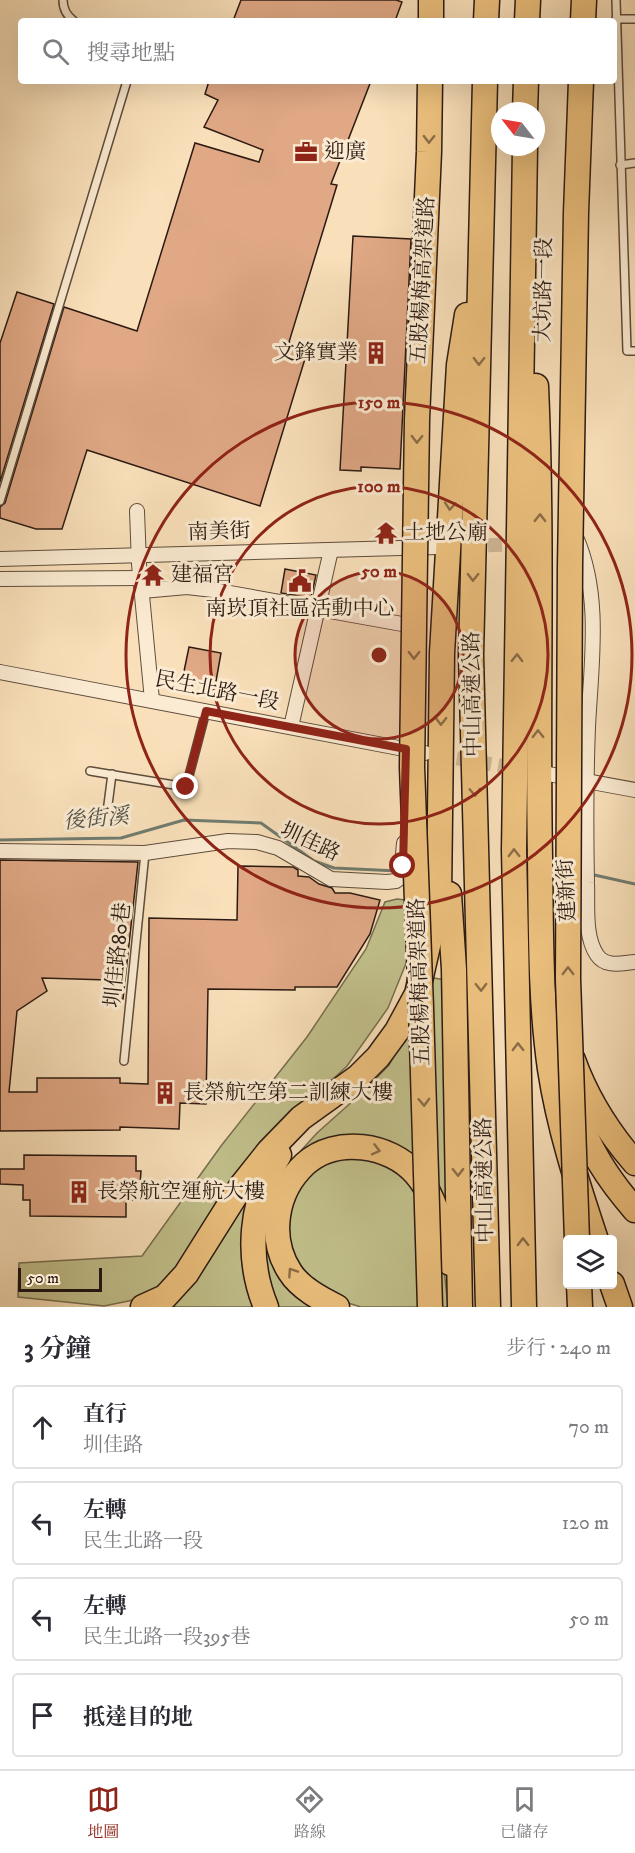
<!DOCTYPE html>
<html lang="zh-TW">
<head>
<meta charset="utf-8">
<style>
  :root { --surface:#fff; --page:#f2f2f3; --text:#2b2b33; --muted:#7c7c81; --line:#e1e1e2; --accent:#8f2418 }
  body { margin:0; font-family:"IM FELL DW Pica","Noto Serif TC",serif; background:var(--page); color:var(--text) }
  .controls { position:absolute; right:18px; bottom:18px; display:grid; overflow:hidden; border-radius:6px; box-shadow:0 6px 24px #0002 }
  .controls button { width:54px; height:54px; display:grid; place-items:center; padding:0; border:0; border-bottom:2px solid var(--line); background:var(--surface); color:var(--text); font:30px sans-serif }
  .compass { position:absolute; left:491px; top:102px; width:54px; height:54px; border-radius:50%; background:var(--surface); box-shadow:0 6px 24px #0002; rotate:301deg }
  .scale { position:absolute; left:18px; bottom:15px; width:84px; box-sizing:border-box; padding-left:6px; border:3px solid #2b1a12; border-top:0; font-size:16px; line-height:21px; white-space:nowrap; color:#2b1a12; -webkit-text-stroke:4px #fbebd2; paint-order:stroke }
  .stop { position:absolute; width:18px; height:18px; margin:-14px; border:4px solid #8f2418; border-radius:50%; background:#fff }
  .stop.end { background:#8f2418; border-color:#fff; box-shadow:0 2px 6px #0008 }
  .list { margin:0; padding:0; list-style:none }
  h2 { display:flex; justify-content:space-between; align-items:center; height:78px; margin:0; padding:0 24px; font-size:26px }
  h2 small { font-size:20px; font-weight:400; color:var(--muted) }
  .list li { display:grid; grid-template-columns:39px 1fr auto; gap:18px; align-items:center; box-sizing:border-box; height:84px; margin:0 12px 12px; padding:0 12px; border:2px solid var(--line); border-radius:6px }
  .list b { display:block; font-size:22px; white-space:nowrap }
  .list p { margin:0; font-size:20px; white-space:nowrap; color:var(--muted) }
  .list em { font-size:20px; font-style:normal; color:var(--muted) }
  .icon { flex:none; width:33px; height:33px; fill:none; stroke:currentColor; stroke-width:2; stroke-linecap:round; stroke-linejoin:round }
  .map { position:relative; flex:none; width:635px; height:1307px; overflow:hidden }
  .search { position:absolute; background:var(--surface); box-shadow:0 6px 24px #0002; left:18px; right:18px; top:18px; height:66px; display:flex; align-items:center; gap:15px; box-sizing:border-box; padding:0 21px; border-radius:6px; color:var(--muted); font-size:22px }
  .sheet { height:462px; background:var(--surface) }
  nav { display:flex; justify-content:space-around; align-items:center; box-sizing:border-box; height:84px; border-top:2px solid var(--line); background:var(--surface); font-size:16px; color:var(--muted) }
  nav a { display:grid; justify-items:center; gap:3px }
  nav .on { color:var(--accent) }
  .map>svg:first-child { display:block }
</style>
</head>
<body>
<div class="map">
<svg width="635" height="1307" viewBox="0 0 635 1307">
  <rect width="100%" height="100%" fill="#f9e0ba"/>
  <filter id="stains"><feTurbulence type="fractalNoise" baseFrequency=".00333" numOctaves="4"/><feColorMatrix values="0 0 0 0 .2 0 0 0 0 .09 0 0 0 0 .02 0 0 0 .5 -.17"/></filter>
  <radialGradient id="worn" r=".72"><stop offset=".6" stop-color="#630" stop-opacity="0"/><stop offset="1" stop-color="#630" stop-opacity=".3"/></radialGradient>
  <!-- green -->
  <g fill="#c2c18c" stroke="#766e4f" stroke-width="1.5">
    <polygon points="397,899 405,900 409,956 388,1008 347,1066 270,1138 202,1238 153,1296 104,1306 18,1297 19,1263 142,1256 221,1146 307,1037 366,949 385,902"/>
    <polygon points="434,978 445,980 452,1230 392,1147 288,1165 317,1133 364,1091 389,1065 424,1003"/>
    <polygon points="369,1155 410,1180 443,1259 448,1307 361,1307 348,1303 313,1285 291,1258 284,1229 291,1196 312,1170 339,1156"/>
    <path d="M245,1197L248,1198C239,1238 238,1268 253,1307H159Z"/>
    <polygon points="269,1217 318,1307 277,1307 263,1256"/>
  </g>
  <g fill="none" stroke-linecap="round" stroke-linejoin="round">
    <!-- stream -->
    <g stroke="#707c70" stroke-width="3">
      <polyline points="0,840 121,838 184,820 261,823 314,861 334,868 398,871"/>
      <polyline points="590,874 635,884"/>
    </g>
  </g>
  <!-- building -->
  <g fill="#e0a885" stroke="#2b1a12" stroke-width="1.5">
    <polygon points="241,0 396,0 402,2 395,21 233,21"/>
    <polygon points="209,81 371,81 331,184 337,185 289,342 308,349 260,506 87,450 62,529 36,529 0,518 0,507 5,503 64,307 137,331 195,143 259,162 263,150 204,127 218,100 205,94"/>
    <polygon points="353,236 411,239 400,469 361,467 361,471 340,470"/>
    <polygon points="17,292 54,304 0,482 0,343"/>
    <polygon points="285,569 316,575 311,598 281,593"/>
    <polygon points="189,647 221,653 215,687 182,681"/>
    <polygon points="0,860 138,862 123,999 108,998 108,980 42,978 47,991 17,1011 9,1092 37,1092 37,1078 120,1078 120,1083 148,1084 149,918 237,920 238,866 293,867 298,870 298,876 309,877 319,884 332,888 335,893 350,893 380,900 370,934 337,987 295,987 295,990 208,989 206,1104 180,1103 179,1129 120,1127 120,1130 0,1131"/>
    <polygon points="24,1155 136,1156 136,1171 141,1171 140,1185 135,1185 135,1200 126,1200 126,1217 30,1216 30,1200 23,1200 23,1185 0,1184 0,1169 24,1169"/>
  </g>
  <g fill="none" stroke-linecap="round" stroke-linejoin="round">
    <!-- minor-tunnel -->
    <g stroke="#d0b898" stroke-width="14" stroke-dasharray="14 7" stroke-linecap="butt">
      <polyline points="467,546 523,544"/>
      <polyline points="436,755 521,769"/>
    </g>
    <!-- service casing -->
    <g stroke="#5e4c3c" stroke-width="10">
      <g id="service">
        <path d="M63,0C63,9 67,16 74,21"/>
        <polyline points="616,0 627,351 635,351"/>
        <polyline points="616,19 635,19"/>
        <polyline points="620,165 635,163"/>
        <polyline points="0,501 127,81"/>
        <polyline points="90,771 186,787 206,711"/>
        <polyline points="106,820 112,774"/>
        <polyline points="124,1061 145,853"/>
      </g>
    </g>
    <!-- minor casing -->
    <g stroke="#5e4c3c" stroke-width="16">
      <g id="minor">
        <polyline points="137,511 139,564 152,700"/>
        <path d="M576,537C602,596 591,665 588,727C586,779 586,831 587,883C588,905 584,936 597,955C606,968 622,963 635,962"/>
        <polyline points="0,559 438,547"/>
        <polyline points="0,579 140,578"/>
        <polyline points="142,591 187,587 213,590 402,624"/>
        <polyline points="0,672 425,753"/>
        <polyline points="291,727 331,550"/>
        <polyline points="543,773 635,790"/>
        <polyline points="0,851 145,853 228,841 257,842 278,848 331,879 387,882 396,881 401,877 404,843"/>
      </g>
    </g>
    <!-- motorway casing -->
    <g stroke="#2b1a12" stroke-width="27">
      <g id="motorway">
        <polyline points="431,21 431,0"/>
        <polyline points="486,21 487,0"/>
        <polyline points="527,21 528,0"/>
        <polyline points="583,21 584,0"/>
        <polyline points="485,81 471,655 488,1307"/>
        <polyline points="525,111 526,81"/>
        <path d="M536,386C543,543 537,700 540,857C541,928 540,999 550,1069C559,1128 577,1183 596,1240"/>
        <polyline points="449,894 454,969 460,1307"/>
        <path d="M573,1060C587,1099 608,1132 635,1163"/>
        <path d="M575,1110C589,1149 607,1178 635,1210"/>
        <polyline points="579,1284 580,1307"/>
        <polyline points="612,1284 620,1307"/>
        <polyline points="143,1307 165,1297 186,1274 242,1185 269,1151 301,1118 358,1077 378,1057 397,1031 417,994 439,897 442,653 459,365 467,315"/>
        <path d="M266,1307C245,1256 251,1201 279,1155"/>
        <path d="M337,1307C321,1299 300,1288 290,1272C268,1238 275,1192 305,1164C336,1136 390,1144 416,1174C437,1198 443,1233 450,1263"/>
        <polyline points="524,1307 514,850 525,147"/>
      </g>
    </g>
    <!-- service -->
    <use href="#service" stroke="#fbebd2" stroke-width="7"/>
    <!-- minor -->
    <use href="#minor" stroke="#fbebd2" stroke-width="14"/>
    <!-- motorway -->
    <use href="#motorway" stroke="#ecc07d" stroke-width="24"/>
    <!-- motorway-bridge casing -->
    <g stroke="#2b1a12" stroke-width="27" stroke-linecap="butt">
      <g id="motorway-bridge">
        <polyline points="577,1240 568,979 570,566 576,213 581,81"/>
        <polyline points="430,1307 421,1008 412,767 417,419 429,152 430,81"/>
      </g>
    </g>
    <!-- motorway-bridge -->
    <use href="#motorway-bridge" stroke="#ecc07d" stroke-width="24"/>
  </g>
  <!-- one-way arrows -->
  <defs><path id="oneway-chevron" d="M-2-3.5L2.5 0L-2 3.5" fill="none" stroke-width="1.6" stroke-linecap="round" stroke-linejoin="round" transform="scale(1.5)"/></defs>
  <g stroke="#8c6d48">
    <use href="#oneway-chevron" transform="translate(429 139) rotate(91)"/>
    <use href="#oneway-chevron" transform="translate(479 361) rotate(91)"/>
    <use href="#oneway-chevron" transform="translate(417 439) rotate(91)"/>
    <use href="#oneway-chevron" transform="translate(450 506) rotate(94)"/>
    <use href="#oneway-chevron" transform="translate(540 518) rotate(-89)"/>
    <use href="#oneway-chevron" transform="translate(473 577) rotate(91)"/>
    <use href="#oneway-chevron" transform="translate(414 655) rotate(91)"/>
    <use href="#oneway-chevron" transform="translate(517 658) rotate(-89)"/>
    <use href="#oneway-chevron" transform="translate(441 721) rotate(91)"/>
    <use href="#oneway-chevron" transform="translate(538 734) rotate(-91)"/>
    <use href="#oneway-chevron" transform="translate(475 792) rotate(88)"/>
    <use href="#oneway-chevron" transform="translate(514 853) rotate(-91)"/>
    <use href="#oneway-chevron" transform="translate(568 971) rotate(-90)"/>
    <use href="#oneway-chevron" transform="translate(481 987) rotate(89)"/>
    <use href="#oneway-chevron" transform="translate(518 1047) rotate(-91)"/>
    <use href="#oneway-chevron" transform="translate(424 1102) rotate(88)"/>
    <use href="#oneway-chevron" transform="translate(376 1150) rotate(14)"/>
    <use href="#oneway-chevron" transform="translate(458 1172) rotate(89)"/>
    <use href="#oneway-chevron" transform="translate(523 1242) rotate(-91)"/>
    <use href="#oneway-chevron" transform="translate(292 1272) rotate(-124)"/>
  </g>
  <g fill="none" stroke-linecap="round" stroke-linejoin="round">
    <!-- route -->
    <polyline stroke="#8f2418" stroke-width="8" points="186,787 206,711 406,749 403,866"/>
  </g>
  <!-- distance rings -->
  <circle cx="379" cy="655" r="84" fill="#8f2418" fill-opacity=".12"/>
  <g fill="none" stroke="#8f2418" stroke-width="3">
    <circle cx="379" cy="655" r="84"/>
    <circle cx="379" cy="655" r="169"/>
    <circle cx="379" cy="655" r="253"/>
  </g>
  <!-- icons -->
  <defs>
    <g id="office-bare" transform="scale(1.8)"><path d="M-6-3h4V-5.5h4V-3h4V5H-6ZM-1-4.5V-3h2v-1.5ZM-6 0V1H6V0Z" fill="#8f2418" stroke="#fbebd2" stroke-width="2.5" paint-order="stroke"/></g>
    <g id="building-bare" transform="scale(1.8)"><path d="M-4-6H4V6H1V3H-1V6H-4ZM-2.5-4.3h1.7v1.8h-1.7ZM.8-4.3h1.7v1.8H.8ZM-2.5-1h1.7V.8h-1.7ZM.8-1h1.7V.8H.8Z" fill="#8f2418" stroke="#fbebd2" stroke-width="2.5" paint-order="stroke"/></g>
    <g id="temple-bare" transform="scale(1.8)"><path d="M0-6L5-2H3V0L6.5 2.5H4V6H1.5V3h-3V6H-4V2.5H-6.5L-3 0V-2H-5Z" fill="#8f2418" stroke="#fbebd2" stroke-width="2.5" paint-order="stroke"/></g>
    <g id="civic-bare" transform="scale(1.8)"><path d="M-.6-6.5H3V-4.5H.6V-3L4-1V1h2V6H-6V1h2V-1L-.6-3ZM-1.2 2.5V6h2.4V2.5Z" fill="#8f2418" stroke="#fbebd2" stroke-width="2.5" paint-order="stroke"/></g>
  </defs>
  <g fill-rule="evenodd">
    <use href="#office-bare" x="306" y="152"/>
    <use href="#building-bare" x="376" y="353"/>
    <use href="#temple-bare" x="386" y="533"/>
    <use href="#temple-bare" x="153" y="575"/>
    <use href="#civic-bare" x="300" y="581"/>
    <use href="#building-bare" x="165" y="1093"/>
    <use href="#building-bare" x="79" y="1192"/>
  </g>
  <g text-anchor="middle" dominant-baseline="central" stroke-width="6" stroke-linejoin="round" paint-order="stroke">
    <!-- poi labels -->
    <g font-size="21" fill="#2b1a12" stroke="#fbebd2" text-anchor="start">
      <text x="324" y="152">迎廣</text>
      <text x="358" y="353" text-anchor="end">文鋒實業</text>
      <text x="404" y="533">土地公廟</text>
      <text x="171" y="575">建福宮</text>
      <text x="300" y="609" text-anchor="middle">南崁頂社區活動中心</text>
      <text x="183" y="1093">長榮航空第二訓練大樓</text>
      <text x="97" y="1192">長榮航空運航大樓</text>
    </g>
    <!-- street labels -->
    <g font-size="21" fill="#2b1a12" stroke="#fbebd2">
      <text transform="translate(423 280) rotate(-87)">五股楊梅高架道路</text>
      <text transform="translate(544 290) rotate(-89)">大坑路一段</text>
      <text transform="translate(219 532) rotate(-2)">南美街</text>
      <text transform="translate(217 691) rotate(11)">民生北路一段</text>
      <text transform="translate(473 694) rotate(-91)">中山高速公路</text>
      <text transform="translate(310 842) rotate(25)">圳佳路</text>
      <text transform="translate(567 890) rotate(-93)">建新街</text>
      <text transform="translate(118 955) rotate(-84)">圳佳路80巷</text>
      <text transform="translate(420 982) rotate(-92)">五股楊梅高架道路</text>
      <text transform="translate(485 1180) rotate(-91)">中山高速公路</text>
    </g>
    <!-- water labels -->
    <g font-size="22" font-style="italic" fill="#535349" stroke="#fbebd2">
      <text transform="translate(96 819) rotate(-5)">後街溪</text>
    </g>
  </g>
  <circle cx="379" cy="655" r="9" fill="#8f2418" stroke="#fbebd2" stroke-width="3"/>
  <g font-size="18" text-anchor="middle" font-weight="bold" fill="#8f2418" stroke="#fbebd2" stroke-width="6" stroke-linejoin="round" paint-order="stroke">
    <text x="379" y="408">150 m</text>
    <text x="379" y="492">100 m</text>
    <text x="379" y="577">50 m</text>
  </g>
  <rect width="100%" height="100%" filter="url(#stains)"/>
  <rect width="100%" height="100%" fill="url(#worn)"/>
</svg>
<div class="controls">
<button><svg class="icon" aria-label="layers" viewBox="0 0 24 24"><path d="M12 4l9 5-9 5-9-5zM3 14l9 5 9-5"/></svg></button>
</div>
<svg class="compass" viewBox="-18 -18 36 36"><path d="M0-13l5 13h-10z" fill="#e53935"/><path d="M0 13l5-13h-10z" fill="#7c7c81"/></svg>
<div class="scale">50 m</div>
<div class="stop" style="left:403px;top:866px"></div>
<div class="stop end" style="left:186px;top:787px"></div>
<div class="search"><svg class="icon" aria-label="search" viewBox="0 0 24 24"><circle cx="10" cy="10" r="6"/><path d="M15 15l6 6"/></svg>搜尋地點</div>
</div>
<section class="sheet">
<h2>3 分鐘<small>步行 · 240 m</small></h2>
<ul class="list">
<li><svg class="icon" aria-label="ahead" viewBox="0 0 24 24"><path d="M12 20V5M6 11l6-6 6 6"/></svg><div><b>直行</b><p>圳佳路</p></div><em>70 m</em></li>
<li><svg class="icon" aria-label="left" viewBox="0 0 24 24"><path d="M17 20v-9H6M10 6l-5 5 5 5"/></svg><div><b>左轉</b><p>民生北路一段</p></div><em>120 m</em></li>
<li><svg class="icon" aria-label="left" viewBox="0 0 24 24"><path d="M17 20v-9H6M10 6l-5 5 5 5"/></svg><div><b>左轉</b><p>民生北路一段395巷</p></div><em>50 m</em></li>
<li><svg class="icon" aria-label="arrive" viewBox="0 0 24 24"><path d="M6 21V4h12l-3 4 3 4H6"/></svg><div><b>抵達目的地</b></div></li>
</ul>
</section>
<nav>
<a class="on"><svg class="icon" aria-label="map" viewBox="0 0 24 24"><path d="M3 6l6-2 6 2 6-2v14l-6 2-6-2-6 2zM9 4v14M15 6v14"/></svg>地圖</a>
<a><svg class="icon" aria-label="directions" viewBox="0 0 24 24"><path d="M12 3l9 9-9 9-9-9zM9 14v-3h6M13 9l2 2-2 2"/></svg>路線</a>
<a><svg class="icon" aria-label="saved" viewBox="0 0 24 24"><path d="M7 4h10v16l-5-4-5 4z"/></svg>已儲存</a>
</nav>
</body>
</html>
